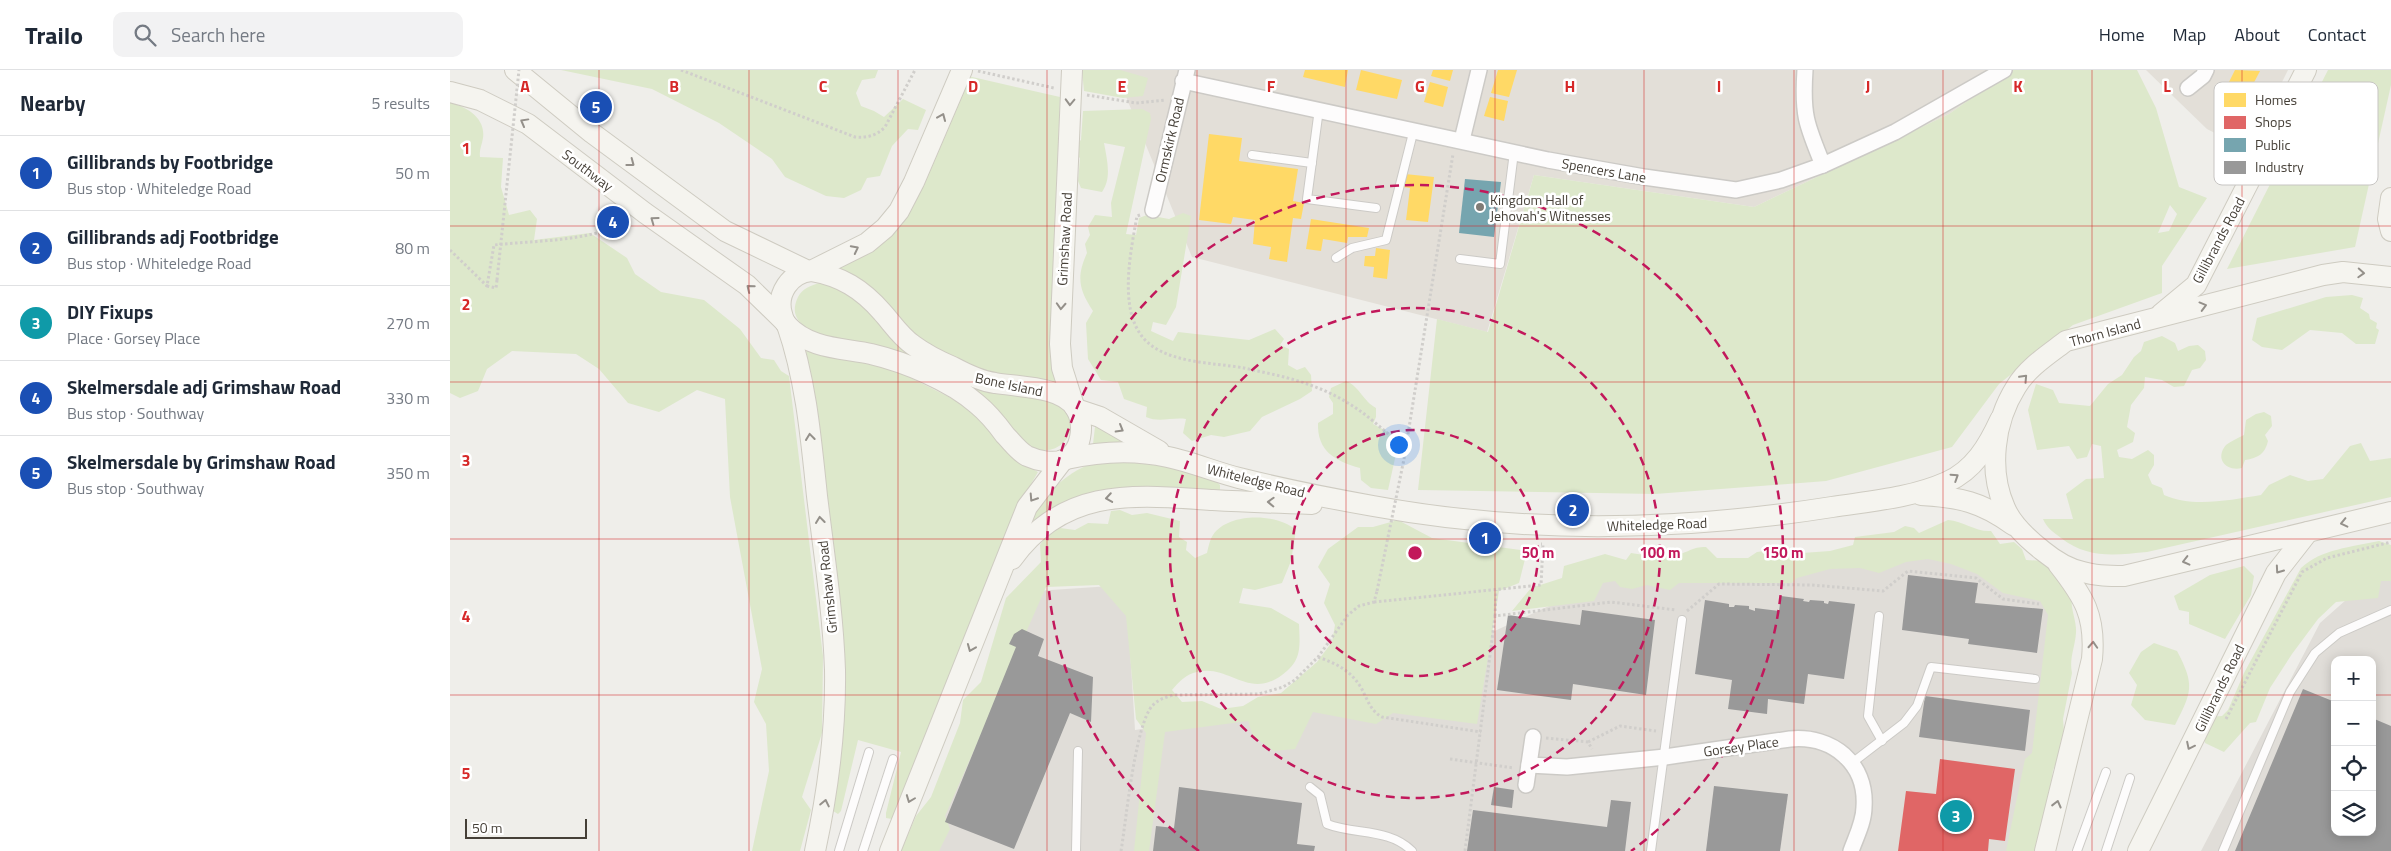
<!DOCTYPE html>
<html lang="en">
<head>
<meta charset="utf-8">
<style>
  :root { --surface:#fff; --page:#f2f2f3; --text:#1f2937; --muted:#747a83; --line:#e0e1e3; --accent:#807c76 }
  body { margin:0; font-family:"Titillium Web",sans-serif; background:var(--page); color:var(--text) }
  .controls { position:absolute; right:15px; bottom:15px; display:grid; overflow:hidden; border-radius:10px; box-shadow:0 2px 12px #0003 }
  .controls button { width:45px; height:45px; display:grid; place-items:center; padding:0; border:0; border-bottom:1px solid var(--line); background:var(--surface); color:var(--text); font:25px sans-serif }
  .scale { position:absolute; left:15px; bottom:12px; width:122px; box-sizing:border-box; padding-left:5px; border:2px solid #453f37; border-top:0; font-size:14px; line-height:18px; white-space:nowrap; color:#453f37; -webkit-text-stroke:4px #fff; paint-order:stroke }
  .you { position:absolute; left:948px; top:374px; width:18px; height:18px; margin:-12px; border:4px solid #fff; border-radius:50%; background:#1a73e8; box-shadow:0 0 0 8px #1a73e833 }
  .badge { display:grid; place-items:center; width:32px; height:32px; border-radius:50%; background:var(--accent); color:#fff; font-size:16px; font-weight:700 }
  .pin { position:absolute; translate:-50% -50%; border:2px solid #fff; box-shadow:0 1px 5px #0006 }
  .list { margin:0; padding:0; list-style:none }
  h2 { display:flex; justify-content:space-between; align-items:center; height:65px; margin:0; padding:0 20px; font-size:21px }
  h2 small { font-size:16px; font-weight:400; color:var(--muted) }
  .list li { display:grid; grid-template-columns:32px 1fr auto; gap:15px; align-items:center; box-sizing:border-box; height:75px; padding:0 20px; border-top:1px solid var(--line) }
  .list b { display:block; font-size:19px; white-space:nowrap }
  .list p { margin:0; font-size:16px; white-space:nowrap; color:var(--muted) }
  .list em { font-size:16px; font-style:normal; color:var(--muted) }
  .icon { flex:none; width:28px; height:28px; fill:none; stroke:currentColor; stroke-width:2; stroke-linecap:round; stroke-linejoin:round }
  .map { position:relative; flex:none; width:1941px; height:781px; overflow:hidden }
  header { display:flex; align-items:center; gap:30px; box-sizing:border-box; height:70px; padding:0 25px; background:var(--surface); border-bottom:1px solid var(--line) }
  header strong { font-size:24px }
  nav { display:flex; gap:28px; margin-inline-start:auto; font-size:18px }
  .search { width:350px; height:45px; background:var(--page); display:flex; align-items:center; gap:12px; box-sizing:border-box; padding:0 18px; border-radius:10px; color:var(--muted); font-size:19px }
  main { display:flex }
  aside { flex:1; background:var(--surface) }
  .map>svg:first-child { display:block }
</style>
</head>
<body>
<header>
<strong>Trailo</strong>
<div class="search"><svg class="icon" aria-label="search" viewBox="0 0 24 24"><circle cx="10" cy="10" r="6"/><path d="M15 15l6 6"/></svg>Search here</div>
<nav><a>Home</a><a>Map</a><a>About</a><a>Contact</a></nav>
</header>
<main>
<aside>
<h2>Nearby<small>5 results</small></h2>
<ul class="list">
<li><span class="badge" style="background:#1a4fb4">1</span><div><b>Gillibrands by Footbridge</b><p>Bus stop · Whiteledge Road</p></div><em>50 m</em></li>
<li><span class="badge" style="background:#1a4fb4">2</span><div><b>Gillibrands adj Footbridge</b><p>Bus stop · Whiteledge Road</p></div><em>80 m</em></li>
<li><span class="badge" style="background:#0f9aa8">3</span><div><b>DIY Fixups</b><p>Place · Gorsey Place</p></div><em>270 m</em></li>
<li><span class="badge" style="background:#1a4fb4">4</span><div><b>Skelmersdale adj Grimshaw Road</b><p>Bus stop · Southway</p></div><em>330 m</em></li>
<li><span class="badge" style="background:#1a4fb4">5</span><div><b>Skelmersdale by Grimshaw Road</b><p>Bus stop · Southway</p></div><em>350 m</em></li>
</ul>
</aside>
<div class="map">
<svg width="1941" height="781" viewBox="0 0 1941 781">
  <rect width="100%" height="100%" fill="#efeeea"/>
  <!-- residential -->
  <g fill="#e3dfd8">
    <polygon points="665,0 1561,0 1499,44 1304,137 1084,105 1037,262 742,187"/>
    <polygon points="1696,0 1838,0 1798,80 1757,59"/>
  </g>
  <!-- industrial -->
  <g fill="#e0ddd8" fill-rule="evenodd">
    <polygon points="1518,474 1613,545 1566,781 461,781 571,522 676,515 685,660 906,625 1177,500"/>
    <path d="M1941,490V781H1751L1870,553ZM1885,590H1922V762H1885Z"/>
  </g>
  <!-- green -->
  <g fill="#dde8cb" fill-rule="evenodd">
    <polygon points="111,0 428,0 425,8 412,10 406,23 411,36 424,41 434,47 453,29 476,40 468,60 458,59 442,76 430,106 417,108 411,120 394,128 376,126 335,107 322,89 269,53 202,19"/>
    <polygon points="632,0 670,0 698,8 693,26 673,28 634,21"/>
    <path d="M1561,0H1687L1706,38L1729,117L1757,128L1712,196V223L1623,255L1549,314L1502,377L1376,411L1205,424L968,420L987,249L1038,262L1084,105L1304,137L1499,44ZM1720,135L1727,144L1719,161L1708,163Z"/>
    <polygon points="1878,0 1941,0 1941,15 1905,177 1777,199"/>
    <polygon points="518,6 610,27 600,281 605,312 534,302 471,272 388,198 415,183"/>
    <path d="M0,33C16,36 36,48 33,68C32,75 29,79 30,87L53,88L51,117L59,145L80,140L87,149L84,170L140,163L177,188L185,204L211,222L254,230L290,259L311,288L324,290L331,301L339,306L373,586L372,663L352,727L361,740L350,781H302L319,701L316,654L304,632L312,599L280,427L275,329L247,320L209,342L178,333L149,299L126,284L62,281L37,299L28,321L10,328L0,323Z"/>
    <path d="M692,39L700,43L701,49L676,164L686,165L689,148L697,145L719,149L733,143L741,146L726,237L716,255L703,252L701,261L723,271L728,262L799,270L825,259L834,269L830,275L839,279L838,295L847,300L855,297L861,305L862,321L850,329L812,347L800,361L774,367L761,365L742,371L733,363L736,349C722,347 709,353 696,347L697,337L674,329L668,312L651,310L638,289L636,253L643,241C629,220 626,207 637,183L635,174L640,165L638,157L645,145L662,147L661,133L675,77L654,73C657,90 662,108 652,122L631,118L628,111L630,88L625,84L626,74L631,70L633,41Z"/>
    <path d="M370,213C403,215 437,260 458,283L457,286C447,282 438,278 428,275C407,271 328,268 348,227C352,219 361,215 370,213Z"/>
    <polygon points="1902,225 1913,228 1910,238 1919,244 1920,249 1927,253 1926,258 1929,260 1925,274 1906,274 1892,263 1860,260 1832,280 1812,277 1802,270 1807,248 1876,227"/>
    <path d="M1712,266L1725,273L1728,281L1739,276L1748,275L1755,281L1756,290L1750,298L1742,300L1734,316L1724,317L1712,310L1695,307L1694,318L1681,335L1677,357L1685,363L1683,372L1667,380L1669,387L1682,389L1698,380L1704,385V395L1698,405L1702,414L1712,418L1714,425C1743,438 1780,430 1811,425L1819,415L1840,405L1858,411L1873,409L1900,376L1911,373L1920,391L1941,388V427L1697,482C1665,485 1638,489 1611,468C1603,462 1597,458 1593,449H1623L1616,424L1636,409L1654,408L1651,376L1642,374L1637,387L1627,389L1619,376L1587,380L1578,340L1586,314L1603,320L1609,333L1640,336L1658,314L1672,305L1684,287L1691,281L1694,272Z"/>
    <polygon points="357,280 415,291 447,301 497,326 518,338 579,397 588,402 567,438 491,626 446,744 442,749 436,748 436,743 451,682 408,670 391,741 388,744 383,741 360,299 356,282"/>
    <path d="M896,311C910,317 913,331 926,338V347L923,354L942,364L948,375L938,420L921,418L911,410L910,398C885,391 867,381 868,353L883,344V333L879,327L881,318Z"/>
    <path d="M523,316C548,320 588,322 609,336C636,355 611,393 579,376L522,319Z"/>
    <path d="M1814,342L1821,346L1822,356L1815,365L1818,371C1815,384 1808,388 1795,390L1792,398C1777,402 1764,389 1776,375C1781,371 1788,368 1794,365L1796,350L1806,344Z"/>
    <polygon points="648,356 674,369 674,373 643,374 645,357"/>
    <path d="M653,390L708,393L767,412L770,415V420L585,451L582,449L581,444C602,418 619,399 653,390Z"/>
    <path d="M670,440L682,445L697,443L730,451L729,467L737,472L736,480L745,488L757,483C758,478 760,469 763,465C778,442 828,443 846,460L841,491L832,513L805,520L793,518L789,533L821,538L849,554C850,577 852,591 832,605C798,630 779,594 747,602C736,604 729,612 722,620L732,632L752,631L771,639L793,636L808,627L831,623L867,592L882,572L885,555L874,533L880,514L868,497L878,479L908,457H923L948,450L982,468L1077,481L1069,513L1049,521L1027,654L943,643L926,654L863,642L845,679L824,681L803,666L798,651L715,662L699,781H684L696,663L686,649L676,546L649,515L596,517L495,746L500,759L489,781H451L466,746L481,727L510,653L513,630L531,612L556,528L591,492L590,475L597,465L610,458L625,460L638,453L658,454L661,441Z"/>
    <path d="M1498,450C1514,451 1525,462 1541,461L1550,474L1564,472L1572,479L1576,490L1596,491L1622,527C1620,539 1627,551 1626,563C1625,577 1619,589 1622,603L1613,649L1614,661L1611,681L1603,700L1594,762L1585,781H1556L1575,689L1582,683L1598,545L1590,531L1553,523L1527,504L1501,494L1478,489L1456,492L1429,503L1410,498L1380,499L1347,508L1342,513H1229L1220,520L1197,515L1182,519L1170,517L1165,511L1153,513L1144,531L1062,541L1081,518L1112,508L1114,496L1155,484L1176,490L1181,483C1196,486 1213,486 1229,484C1240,482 1241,477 1256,477L1267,488H1298L1307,482L1322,480L1325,485L1380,481L1403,475L1405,467L1444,462L1455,456L1464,458L1469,463Z"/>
    <path d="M1929,471L1941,475V511H1931L1928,528L1886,532L1868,549L1842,584L1820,618L1806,652L1800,653L1774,682L1755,673L1753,661L1758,647L1772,646L1778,640L1794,603L1851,498C1871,479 1902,477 1929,471Z"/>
    <polygon points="1794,496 1804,506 1801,525 1775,569 1739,554 1739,542 1729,540 1724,526 1760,505"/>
    <path d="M1704,573L1727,581C1745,615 1742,622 1725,655L1695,650L1681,635L1687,615L1679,603L1691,582Z"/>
  </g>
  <!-- homes -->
  <g fill="#ffd966">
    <polygon points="855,0 898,0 895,17 853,7"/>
    <polygon points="911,0 952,10 947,29 906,20"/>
    <polygon points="983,0 1003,0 1000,11 981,6"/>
    <polygon points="1048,0 1067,0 1059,27 1041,23"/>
    <polygon points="1785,0 1810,1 1787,45 1767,36"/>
    <polygon points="980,12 998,17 993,37 974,32"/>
    <polygon points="1040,27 1058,31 1054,51 1034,46"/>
    <polygon points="759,64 792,68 789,91 848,99 843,131 854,133 851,149 843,148 837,192 819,189 821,177 803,174 805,150 783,147 781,154 749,150"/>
    <polygon points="955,104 984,107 978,152 956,150 960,118 953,117"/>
    <polygon points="861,149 919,158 917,167 898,167 897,173 873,169 871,181 856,179"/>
    <polygon points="926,178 940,180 937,209 923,207 924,197 914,196 915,186 925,186"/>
  </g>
  <!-- shops -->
  <polygon fill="#e06666" points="1490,689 1565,699 1555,771 1539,769 1538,781 1448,781 1456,721 1486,724"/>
  <!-- public -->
  <polygon fill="#76a5af" points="1015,109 1051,112 1044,167 1009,163"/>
  <!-- industry -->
  <g fill="#999">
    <polygon points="1458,505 1528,513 1525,533 1593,539 1587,583 1518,574 1519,569 1452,560"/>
    <polygon points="1331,526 1354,529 1353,531 1359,532 1360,530 1374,531 1374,533 1378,534 1379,531 1405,534 1394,609 1358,604 1354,634 1318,629 1317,644 1278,639 1282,610 1245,604 1255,530 1279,534 1279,537 1284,537 1285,535 1299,536 1299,539 1305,541 1305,538 1329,541"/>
    <polygon points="1132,540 1205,550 1196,625 1123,614 1121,630 1047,620 1058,545 1130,555"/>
    <polygon points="572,559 594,569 588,586 643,607 641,652 620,643 564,779 495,752 566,577 559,574 564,564"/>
    <polygon points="1853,619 1885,632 1885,762 1922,762 1922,648 1941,656 1941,781 1785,781"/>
    <polygon points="1475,626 1580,640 1575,681 1469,667"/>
    <polygon points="1264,716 1338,724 1330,781 1256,781"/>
    <polygon points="729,717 852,733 847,774 865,776 864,781 703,781 706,756 724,758"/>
    <polygon points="1044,717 1064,720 1062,738 1041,735"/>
    <polygon points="1161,730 1181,732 1175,781 1017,781 1023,740 1157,757"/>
  </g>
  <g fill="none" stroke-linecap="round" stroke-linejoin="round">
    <!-- lane casing -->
    <g stroke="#cccac6" stroke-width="10">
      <g id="lane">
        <polyline points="869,39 857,129 926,138"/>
        <polyline points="802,85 862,93"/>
        <polyline points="886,188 902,178 936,170 964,59"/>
        <polyline points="1010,189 1050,194 1064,82"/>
        <polyline points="1429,546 1418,646 1432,671"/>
        <polyline points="1402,693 1454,653 1467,636 1481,597 1585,609"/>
        <path d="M860,717L870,725L877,754C905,765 939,758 962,781"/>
        <polyline points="389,781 419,682"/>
        <polyline points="413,781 443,689"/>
        <polyline points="626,781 628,681"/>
        <polyline points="1201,781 1232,550"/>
        <polyline points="1627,781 1656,702"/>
        <polyline points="1656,781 1680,708"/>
        <polyline points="1773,781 1840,622 1865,583 1889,563 1941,540"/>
      </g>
    </g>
    <!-- street casing -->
    <g stroke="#cccac6" stroke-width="18">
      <g id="street">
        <path d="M1355,0C1352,44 1356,54 1373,95"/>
        <polyline points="733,11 1098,90 1194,107 1286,120 1331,110 1373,95 1445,62 1554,0"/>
        <polyline points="1738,18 1753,6 1756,0"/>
        <polyline points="1012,70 1029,0"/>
        <polyline points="703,140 737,0"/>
        <path d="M1079,695L1117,697L1215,687L1340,669C1382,665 1417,693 1414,737C1414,752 1406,767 1401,781"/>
        <polyline points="1076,715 1083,667"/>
      </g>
    </g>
    <!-- secondary casing -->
    <g stroke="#cecbc1" stroke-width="22">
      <g id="secondary">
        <polyline points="65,0 142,63 275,161 358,201"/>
        <polyline points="622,0 610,274 612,298 624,336"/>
        <polyline points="0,22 30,30 78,54 195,143 297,215 335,252"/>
        <polyline points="1941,128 1938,149 1941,161"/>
        <path d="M361,201C391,206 412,219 432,242C442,253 450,266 463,275C475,284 489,291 503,297C516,304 530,311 545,313C568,317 613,316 626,339C635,354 632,382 614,390C603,394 588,391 577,386C568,381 562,372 555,365C547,354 538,343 527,334C501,311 455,292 421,284C392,278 359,279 337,255C334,252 333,248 332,244C326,224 340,203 361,201Z"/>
        <polyline points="361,201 417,173 435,158 449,141 464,112 512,0"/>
        <path d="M1941,207L1893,202L1873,205L1616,271C1599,284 1577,298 1566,317C1544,352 1538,400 1555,438C1562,455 1579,470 1593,481C1604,490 1618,499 1633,502C1646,506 1660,506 1674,506L1941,442"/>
        <polyline points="1711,244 1746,215 1856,0"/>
        <path d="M337,255C356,310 361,368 367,426C374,484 383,542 385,600C386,662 378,721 365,781"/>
        <polyline points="626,339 650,347 709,381"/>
        <path d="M616,389C651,381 683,379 718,387C742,392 765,402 789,408C833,419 878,428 923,436C1074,464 1231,461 1382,437C1421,431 1461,428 1497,412C1524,400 1538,376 1550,350"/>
        <path d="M1471,425C1509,427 1532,432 1563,455"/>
        <path d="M562,489C615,416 685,425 763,430C796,432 829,433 862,434"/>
        <polyline points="440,781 577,437 613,390"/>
        <path d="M1595,781L1642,589C1646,546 1634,527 1608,494"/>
        <polyline points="1688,781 1826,503 1858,462"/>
      </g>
    </g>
    <!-- path -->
    <g stroke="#d0cecb" stroke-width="3" stroke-dasharray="2.5 2.5" stroke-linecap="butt">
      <path d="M231,0L405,67C417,68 426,66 435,57L465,0"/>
      <polyline points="528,1 604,18"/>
      <polyline points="637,25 686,33 715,30"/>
      <path d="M690,145L687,146C681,180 669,235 691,265C712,294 762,292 794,298C816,303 839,307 860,315C883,323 904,335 923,351C934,360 943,369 956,376"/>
      <polyline points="0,180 37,216"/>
      <path d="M47,210L46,218L37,216L44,175C90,170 138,172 179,151"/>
      <polyline points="954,389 1003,84"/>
      <polyline points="924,532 1091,515 1093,474 1091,474"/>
      <polyline points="1237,541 1269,514 1362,515 1433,521 1458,501 1526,508 1553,529 1589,534"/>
      <polyline points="1045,546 1046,520"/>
      <path d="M868,587C885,593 900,600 910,616C917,627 919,640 932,647L1031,662"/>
      <polyline points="1776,649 1852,502 1877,488 1941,472"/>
      <polyline points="1096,668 1138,672 1142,679"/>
      <polyline points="1138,672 1170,656 1206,661"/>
      <polyline points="1000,689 1064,698"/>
      <path d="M671,781C676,752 685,653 703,635C709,629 716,627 724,625L809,624L833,617L845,610L868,587L898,545L909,536L924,532L927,521"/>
      <polyline points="1015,781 1045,546 1161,532 1226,540"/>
    </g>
    <!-- lane -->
    <use href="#lane" stroke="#fdfcfc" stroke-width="8"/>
    <!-- street -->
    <use href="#street" stroke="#fdfcfc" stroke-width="15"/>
    <!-- secondary -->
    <use href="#secondary" stroke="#f5f4ef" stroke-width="20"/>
    <!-- path-bridge -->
    <g stroke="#d0cecb" stroke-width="3" stroke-dasharray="2.5 2.5" stroke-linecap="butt">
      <polyline points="47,210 69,0"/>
      <polyline points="927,521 954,389"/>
    </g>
  </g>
  <!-- one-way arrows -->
  <defs><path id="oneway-chevron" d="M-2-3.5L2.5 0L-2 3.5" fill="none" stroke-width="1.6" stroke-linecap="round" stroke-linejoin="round" transform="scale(1.25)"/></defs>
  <g stroke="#94908a">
    <use href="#oneway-chevron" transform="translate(620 32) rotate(92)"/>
    <use href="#oneway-chevron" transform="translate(492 47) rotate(-67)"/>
    <use href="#oneway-chevron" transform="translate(74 52) rotate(-151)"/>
    <use href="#oneway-chevron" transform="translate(181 93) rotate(37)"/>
    <use href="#oneway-chevron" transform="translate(204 150) rotate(-144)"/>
    <use href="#oneway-chevron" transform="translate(405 179) rotate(-27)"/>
    <use href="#oneway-chevron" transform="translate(1911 203) rotate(3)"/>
    <use href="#oneway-chevron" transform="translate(300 218) rotate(-141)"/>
    <use href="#oneway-chevron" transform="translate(611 236) rotate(93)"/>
    <use href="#oneway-chevron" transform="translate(1753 236) rotate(-15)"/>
    <use href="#oneway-chevron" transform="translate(1574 308) rotate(-47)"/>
    <use href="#oneway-chevron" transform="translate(670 359) rotate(30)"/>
    <use href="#oneway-chevron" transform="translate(360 367) rotate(-97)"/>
    <use href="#oneway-chevron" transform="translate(1505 407) rotate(-33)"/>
    <use href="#oneway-chevron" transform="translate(583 428) rotate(123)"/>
    <use href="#oneway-chevron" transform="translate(659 428) rotate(171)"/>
    <use href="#oneway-chevron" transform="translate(821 432) rotate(-178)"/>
    <use href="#oneway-chevron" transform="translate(370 450) rotate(-97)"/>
    <use href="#oneway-chevron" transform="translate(1894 453) rotate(167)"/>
    <use href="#oneway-chevron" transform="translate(1736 491) rotate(166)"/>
    <use href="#oneway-chevron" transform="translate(1829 500) rotate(125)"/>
    <use href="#oneway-chevron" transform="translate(1643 575) rotate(-87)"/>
    <use href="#oneway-chevron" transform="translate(521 578) rotate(112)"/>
    <use href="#oneway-chevron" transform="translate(1740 676) rotate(116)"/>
    <use href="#oneway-chevron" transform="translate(460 729) rotate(111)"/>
    <use href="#oneway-chevron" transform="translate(375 733) rotate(-78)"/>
    <use href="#oneway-chevron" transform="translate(1607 734) rotate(-76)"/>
  </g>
  <!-- grid -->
  <path fill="none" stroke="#d62828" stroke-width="1" stroke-opacity="0.55" d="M149,0V781M299,0V781M448,0V781M597,0V781M747,0V781M896,0V781M1045,0V781M1194,0V781M1344,0V781M1493,0V781M1642,0V781M1792,0V781M0,156H1941M0,312H1941M0,469H1941M0,625H1885M1922,625H1941"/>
  <!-- distance rings -->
  <g fill="none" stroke="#c2185b" stroke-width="2.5" stroke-dasharray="9 6">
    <circle cx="965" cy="483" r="123"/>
    <circle cx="965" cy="483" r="245"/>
    <path d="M749 781A368 368 0 1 1 1181 781"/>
  </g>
  <!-- markers -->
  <circle fill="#807c76" stroke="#fff" stroke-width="2" cx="1030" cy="137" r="5"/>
  <g text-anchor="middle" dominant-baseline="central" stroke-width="5" stroke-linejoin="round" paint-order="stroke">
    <!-- street labels -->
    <g font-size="14" fill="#453f37" stroke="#fff">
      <text transform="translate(719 70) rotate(-77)">Ormskirk Road</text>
      <text transform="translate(138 100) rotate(37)">Southway</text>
      <text transform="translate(1154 100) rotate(10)">Spencers Lane</text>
      <text transform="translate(614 169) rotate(-87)">Grimshaw Road</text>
      <text transform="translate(1768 170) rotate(-62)">Gillibrands Road</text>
      <text transform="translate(1655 262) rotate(-15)">Thorn Island</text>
      <text transform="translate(559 314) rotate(12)">Bone Island</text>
      <text transform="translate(806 410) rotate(14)">Whiteledge Road</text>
      <text transform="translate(1207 454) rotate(-2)">Whiteledge Road</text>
      <text transform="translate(377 517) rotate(-96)">Grimshaw Road</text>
      <text transform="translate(1769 618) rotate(-64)">Gillibrands Road</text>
      <text transform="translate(1291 676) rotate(-8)">Gorsey Place</text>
    </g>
    <!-- poi labels -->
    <g font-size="14" fill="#453f37" stroke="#fff" text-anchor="start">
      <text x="1040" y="129">Kingdom Hall of<tspan x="1040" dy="16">Jehovah's Witnesses</tspan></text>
    </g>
  </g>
  <!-- legend -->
  <rect x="1764" y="12" width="164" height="103" rx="8" fill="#fff" stroke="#c7c5c3" stroke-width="1"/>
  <rect x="1774" y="23" width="22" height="14" fill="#ffd966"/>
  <rect x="1774" y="46" width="22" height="13" fill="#e06666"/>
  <rect x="1774" y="68" width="22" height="14" fill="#76a5af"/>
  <rect x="1774" y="91" width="22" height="13" fill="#999"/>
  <g font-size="14" fill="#453f37">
    <text x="1805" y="35">Homes</text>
    <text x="1805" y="57">Shops</text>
    <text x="1805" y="80">Public</text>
    <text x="1805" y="102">Industry</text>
  </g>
  <g font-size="16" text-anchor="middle" font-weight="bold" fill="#d62828" stroke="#fff" stroke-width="5" stroke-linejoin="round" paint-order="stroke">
    <text x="75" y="22">A</text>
    <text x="224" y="22">B</text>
    <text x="373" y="22">C</text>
    <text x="523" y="22">D</text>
    <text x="672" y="22">E</text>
    <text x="821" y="22">F</text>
    <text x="970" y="22">G</text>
    <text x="1120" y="22">H</text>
    <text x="1269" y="22">I</text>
    <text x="1418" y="22">J</text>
    <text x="1568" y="22">K</text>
    <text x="1717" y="22">L</text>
    <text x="16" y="84">1</text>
    <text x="16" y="240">2</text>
    <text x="16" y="396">3</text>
    <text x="16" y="552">4</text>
    <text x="16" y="709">5</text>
  </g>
  <circle cx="965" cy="483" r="8" fill="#c2185b" stroke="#fff" stroke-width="2.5"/>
  <g font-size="15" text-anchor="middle" font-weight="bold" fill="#c2185b" stroke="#fff" stroke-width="5" stroke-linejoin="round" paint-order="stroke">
    <text x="1088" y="488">50 m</text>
    <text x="1210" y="488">100 m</text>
    <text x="1333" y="488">150 m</text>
  </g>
</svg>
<div class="controls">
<button>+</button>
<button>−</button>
<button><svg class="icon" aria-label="locate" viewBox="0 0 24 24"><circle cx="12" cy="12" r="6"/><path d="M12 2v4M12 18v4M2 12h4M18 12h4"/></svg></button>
<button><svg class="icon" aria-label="layers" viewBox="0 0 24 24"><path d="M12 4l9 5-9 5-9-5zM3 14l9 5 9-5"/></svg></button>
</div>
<div class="scale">50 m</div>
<div class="you"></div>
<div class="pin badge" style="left:1035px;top:468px;background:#1a4fb4">1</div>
<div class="pin badge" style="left:1123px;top:440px;background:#1a4fb4">2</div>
<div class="pin badge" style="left:1506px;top:746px;background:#0f9aa8">3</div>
<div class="pin badge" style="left:163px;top:152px;background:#1a4fb4">4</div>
<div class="pin badge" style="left:146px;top:37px;background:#1a4fb4">5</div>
</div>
</main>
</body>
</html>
